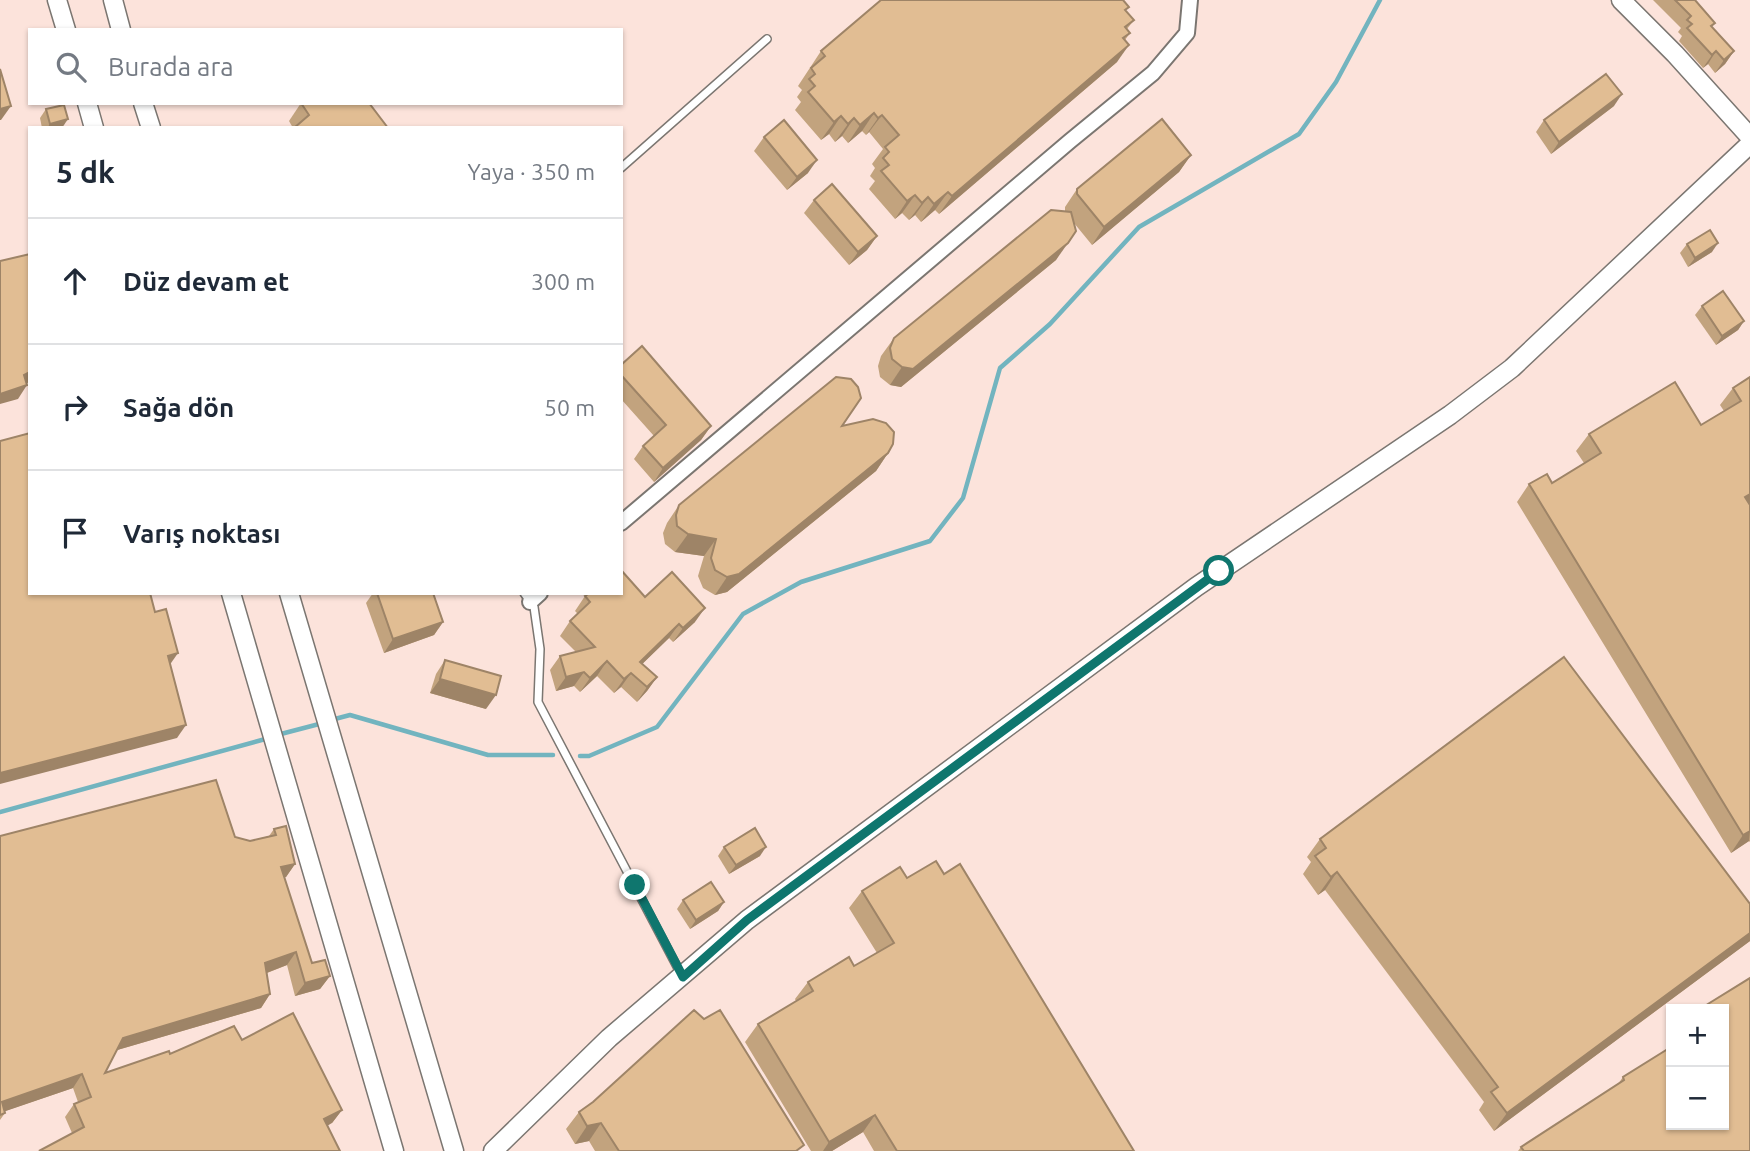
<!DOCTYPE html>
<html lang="tr">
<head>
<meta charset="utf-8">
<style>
  :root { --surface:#fff; --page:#f2f2f3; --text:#1f2937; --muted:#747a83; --line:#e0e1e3 }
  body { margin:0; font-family:Ubuntu,sans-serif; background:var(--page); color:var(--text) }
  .controls { position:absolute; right:21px; bottom:21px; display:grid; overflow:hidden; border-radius:0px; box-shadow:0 2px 5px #0004 }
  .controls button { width:63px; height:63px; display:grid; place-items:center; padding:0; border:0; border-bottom:2px solid var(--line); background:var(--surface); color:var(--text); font:35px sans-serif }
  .stop { position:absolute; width:21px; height:21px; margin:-16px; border:5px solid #0f766e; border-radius:50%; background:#fff }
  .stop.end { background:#0f766e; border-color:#fff; box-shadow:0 2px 7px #0008 }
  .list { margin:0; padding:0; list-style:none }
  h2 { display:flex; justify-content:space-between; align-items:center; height:91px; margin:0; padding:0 28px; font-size:30px }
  h2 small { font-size:23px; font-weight:400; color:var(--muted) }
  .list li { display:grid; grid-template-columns:46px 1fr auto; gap:21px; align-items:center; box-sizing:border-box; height:126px; padding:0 28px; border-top:2px solid var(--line) }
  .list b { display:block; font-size:26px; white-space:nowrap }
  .list em { font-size:23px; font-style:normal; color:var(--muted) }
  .icon { flex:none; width:38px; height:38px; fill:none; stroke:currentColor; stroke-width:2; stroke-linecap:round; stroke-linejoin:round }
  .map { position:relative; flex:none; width:1750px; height:1151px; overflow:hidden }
  .search { position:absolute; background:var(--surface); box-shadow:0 2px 5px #0004; left:28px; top:28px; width:595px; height:77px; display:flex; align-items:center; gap:18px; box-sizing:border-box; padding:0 24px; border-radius:0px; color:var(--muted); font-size:26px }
  .panel { position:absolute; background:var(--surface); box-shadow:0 2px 5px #0004; left:28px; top:126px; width:595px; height:469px; border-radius:0px }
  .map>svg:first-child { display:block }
</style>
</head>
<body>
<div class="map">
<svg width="1750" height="1151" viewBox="0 0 1750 1151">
  <rect width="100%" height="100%" fill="#f8f2ec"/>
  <!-- industrial -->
  <path fill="#fce3db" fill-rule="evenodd" d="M0,0H1750V1151H0ZM30,30H621V103H30ZM30,128H621V593H30ZM1671,1009H1724V1125H1671Z"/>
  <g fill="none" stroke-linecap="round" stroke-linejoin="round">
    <!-- stream -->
    <g stroke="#72b4bf" stroke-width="4.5">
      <polyline points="331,720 350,715 488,755 553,755"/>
      <polyline points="277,735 323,723"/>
      <polyline points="580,756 589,756 657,727 743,614 801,582 930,541 963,498 1000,368 1050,324 1139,227 1299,134 1336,82 1380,0"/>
      <polyline points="0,812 269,738"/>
    </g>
    <!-- service casing -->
    <g stroke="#7b7671" stroke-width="10">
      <g id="service">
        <polyline points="621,168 767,39"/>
        <polyline points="524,593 534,607 540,649 538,702 682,976"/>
      </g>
    </g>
    <!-- minor casing -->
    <g stroke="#7b7671" stroke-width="18">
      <g id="minor">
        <polyline points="621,523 1070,141 1153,73 1187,33 1190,0"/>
        <polyline points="530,602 540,593"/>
      </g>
    </g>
    <!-- tertiary casing -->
    <g stroke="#7b7671" stroke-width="21">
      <g id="tertiary">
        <polyline points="57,0 66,30"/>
        <polyline points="113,0 121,30"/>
        <polyline points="1621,0 1675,54 1750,137"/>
        <polyline points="87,103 94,128"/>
        <polyline points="143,103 151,128"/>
        <polyline points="231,593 394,1151"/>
        <polyline points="289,593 454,1151"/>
        <polyline points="493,1151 609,1038 747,920 1196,587 1450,415 1512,368 1750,144"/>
      </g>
    </g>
    <!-- service -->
    <use href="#service" stroke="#fff" stroke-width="7"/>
    <!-- minor -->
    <use href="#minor" stroke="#fff" stroke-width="14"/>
    <!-- tertiary -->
    <use href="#tertiary" stroke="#fff" stroke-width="18"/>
  </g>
  <!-- wall -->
  <g fill="#c2a37e">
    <polygon points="1653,0 1695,0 1715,23 1712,27 1734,51 1725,64 1715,73 1708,64 1703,68 1679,41 1682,36 1678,32 1681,28"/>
    <polygon points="1126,11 1134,20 1127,29 1130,33 1125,40 1117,62 939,214 935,210 921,222 915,215 909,220 902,213 895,219 869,189 875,181 870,176 875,168 872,164 883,149 869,132 866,135 862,131 848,143 842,136 835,142 829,134 821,140 795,110 801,102 797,97 802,90 798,86 821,51"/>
    <polygon points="301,103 388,128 293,128 289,121"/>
    <polygon points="1614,106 1551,154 1536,132 1544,120"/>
    <polygon points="46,109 62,128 42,128 40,118"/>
    <polygon points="764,137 808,173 787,190 754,151"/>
    <polygon points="1191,155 1179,172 1092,245 1074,223 1056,260 901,387 890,385 880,377 878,366 881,356 894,338 1065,211 1065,207 1077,189"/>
    <polygon points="814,200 877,236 867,250 849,265 804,213"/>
    <polygon points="1687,244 1712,252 1688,267 1680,253"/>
    <polygon points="1702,306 1744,321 1738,330 1716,345 1695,315"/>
    <polygon points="621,365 711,426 701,440 654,482 634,459 643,446 654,436 621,399"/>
    <polygon points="1750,377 1750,842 1749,841 1731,853 1517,502 1529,484 1552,483 1584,463 1576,451 1589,434 1701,425 1724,411 1720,405 1733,388"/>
    <polygon points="842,426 888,453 876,471 727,592 715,595 703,588 698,576 704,556 675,552 665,544 663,533 667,523 679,505"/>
    <polygon points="373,593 433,593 443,622 434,635 384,653 366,603"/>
    <polygon points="587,593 621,593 645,597 695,622 673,642 669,638 642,664 657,677 647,691 637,702 621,687 614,693 597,676 580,692 574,686 556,691 550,670 560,656 576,652 560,636 570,621 578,614 575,611 585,596 588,594"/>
    <polygon points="445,660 486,709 430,693 436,674"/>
    <polygon points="274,829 295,864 286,877 284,877 312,963 330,976 320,989 295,996 287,965 267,973 270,994 261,1008 117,1050 105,1073 170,1054 242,1040 342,1110 332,1123 72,1133 65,1117 74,1104 78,1102 73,1088 5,1111 5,1113 0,1120 0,836 235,837 250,841 269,836"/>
    <polygon points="1320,839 1750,904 1750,941 1494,1131 1479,1110 1484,1102 1325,890 1318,895 1303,874 1311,862 1307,857"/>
    <polygon points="724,847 760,856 729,874 718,856"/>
    <polygon points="944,874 1134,1151 874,1151 863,1132 832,1151 811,1151 745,1042 758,1024 796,1001 795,999 808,982 854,966 877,953 849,908 862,891 907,878"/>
    <polygon points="683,900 724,902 718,911 690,929 677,909"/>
    <polygon points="1750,978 1750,1151 1518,1151 1521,1147 1618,1084 1623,1077 1671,1125 1724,1009 1702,1009"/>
    <polygon points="579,1112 799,1151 595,1151 589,1141 575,1144 566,1129"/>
  </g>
  <!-- shaded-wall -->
  <g fill="#9e8467">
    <polygon points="1129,45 1117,62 939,214 952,196"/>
    <polygon points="1716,51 1708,64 1703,68 1712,55"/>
    <polygon points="1734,51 1725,64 1715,73 1724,60"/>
    <polygon points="1622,94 1614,106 1551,154 1559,142"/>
    <polygon points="11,106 1,120 0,120 0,109"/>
    <polygon points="874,113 862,131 848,143 860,125"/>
    <polygon points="882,115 869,132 866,135 878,118"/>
    <polygon points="841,116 829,134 821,140 834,122"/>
    <polygon points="854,118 842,136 835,142 848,124"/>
    <polygon points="68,119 62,128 47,128 50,124"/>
    <polygon points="1191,155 1179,172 1092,245 1104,227"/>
    <polygon points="817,160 808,173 787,190 797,177"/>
    <polygon points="948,192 935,210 921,222 934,204"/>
    <polygon points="915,195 902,213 895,219 907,201"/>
    <polygon points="928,197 915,215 909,220 922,203"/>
    <polygon points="877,236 867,250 849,265 858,252"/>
    <polygon points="1068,243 1056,260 901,387 890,385 902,367"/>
    <polygon points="1718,243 1712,252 1688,267 1695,258"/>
    <polygon points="1744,321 1738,330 1716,345 1722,336"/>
    <polygon points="30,372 30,382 14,388 24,375"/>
    <polygon points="27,385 18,399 0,404 0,394"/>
    <polygon points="711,426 701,440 654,482 663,468"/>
    <polygon points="888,453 876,471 727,592 715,595 727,577"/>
    <polygon points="1750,494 1750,504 1732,515 1745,497"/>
    <polygon points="688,534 716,539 704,556 675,552"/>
    <polygon points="705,608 695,622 673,642 683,628"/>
    <polygon points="443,622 434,635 384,653 393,639"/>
    <polygon points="679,624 669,638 632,674 640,662"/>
    <polygon points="178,653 169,666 168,656"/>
    <polygon points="607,661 597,676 580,692 590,678"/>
    <polygon points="584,672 574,686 556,691 566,677"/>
    <polygon points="631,673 621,687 614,693 624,679"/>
    <polygon points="657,677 647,691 637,702 647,687"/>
    <polygon points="440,679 496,695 486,709 430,693"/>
    <polygon points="186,725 177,738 0,784 0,773"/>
    <polygon points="1750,831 1749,841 1731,853 1743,835"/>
    <polygon points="766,847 760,856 729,874 736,865"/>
    <polygon points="295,864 286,877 272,881 281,867"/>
    <polygon points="1337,872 1325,890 1318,895 1331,877"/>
    <polygon points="724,902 718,911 690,929 696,920"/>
    <polygon points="1750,933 1750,941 1494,1131 1507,1113"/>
    <polygon points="296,952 287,965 256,977 265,963"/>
    <polygon points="330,976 320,989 295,996 305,983"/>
    <polygon points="270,994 261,1008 114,1051 123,1038"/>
    <polygon points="82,1074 73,1088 0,1113 2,1102"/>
    <polygon points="342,1110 332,1123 315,1133 324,1119"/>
    <polygon points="875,1115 863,1132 832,1151 823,1151 829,1142"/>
    <polygon points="601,1123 589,1141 575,1144 587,1126"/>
  </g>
  <!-- building -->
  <g fill="#e1bd93" stroke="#9e8467" stroke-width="2">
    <polygon points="881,0 1123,0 1129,7 1125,10 1134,20 1125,27 1130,33 1123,38 1129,45 952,196 948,192 934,204 928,197 922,203 915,195 907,201 881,171 889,165 883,158 889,152 885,147 899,135 882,115 878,118 874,113 860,125 854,118 848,124 841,116 834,122 808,92 815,86 809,79 815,74 811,68 825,56 821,51"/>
    <polygon points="1675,0 1695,0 1715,23 1711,26 1734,51 1724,60 1716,51 1712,55 1687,28 1692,24 1687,20 1691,16"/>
    <polygon points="0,69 11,106 0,109"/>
    <polygon points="1606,74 1622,94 1559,142 1544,120"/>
    <polygon points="301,103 369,103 388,128 294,128 309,115"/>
    <polygon points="64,105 68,119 50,124 46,109"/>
    <polygon points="1162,119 1191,155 1104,227 1077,194 1077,189"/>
    <polygon points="784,120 817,160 797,177 764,137"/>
    <polygon points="832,184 877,236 858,252 814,200"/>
    <polygon points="1051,210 1071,212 1076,231 1068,243 913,369 902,367 892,359 890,348 894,338"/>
    <polygon points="1710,230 1718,243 1695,258 1687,244"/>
    <polygon points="30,254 30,372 24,375 27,385 0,394 0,261"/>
    <polygon points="1723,291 1744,321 1722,336 1702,306"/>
    <polygon points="642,346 711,426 663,468 643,446 666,425 621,375 621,365"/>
    <polygon points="836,377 851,379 858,387 861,398 842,426 873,419 886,423 894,432 893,444 888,453 739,574 727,577 715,570 711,558 716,539 688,534 677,526 676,515 679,505"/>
    <polygon points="1750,377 1750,494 1745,497 1750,505 1750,831 1743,835 1529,484 1547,474 1552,483 1601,453 1589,434 1675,382 1701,425 1741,401 1733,388"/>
    <polygon points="30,433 30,593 150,593 155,612 166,609 178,653 168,656 186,725 0,773 0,441"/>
    <polygon points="621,570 645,597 672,572 705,608 683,628 679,624 640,662 657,677 647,687 631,673 624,679 607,661 590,678 584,672 566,677 560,656 595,647 570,621 590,602 585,596 590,593 621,593"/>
    <polygon points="377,593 433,593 443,622 393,639"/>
    <polygon points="1564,657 1750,904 1750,933 1507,1113 1491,1092 1498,1087 1337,872 1331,877 1315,856 1326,848 1320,839"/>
    <polygon points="445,660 501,676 496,695 440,679"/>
    <polygon points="216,780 235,837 250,841 276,835 274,829 286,826 295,864 281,867 312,963 325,960 330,976 305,983 296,952 265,963 270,994 123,1038 105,1073 169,1051 170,1054 234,1026 242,1040 293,1013 342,1110 324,1119 340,1151 39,1151 84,1127 74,1104 91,1097 82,1074 2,1102 5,1113 0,1115 0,836"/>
    <polygon points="755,828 766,847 736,865 724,847"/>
    <polygon points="936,861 944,874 960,864 1134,1151 897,1151 875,1115 829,1142 758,1024 813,991 808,982 849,957 854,966 894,943 862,891 900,867 907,878"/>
    <polygon points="711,882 724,902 696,920 683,900"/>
    <polygon points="1750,978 1750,1151 1524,1151 1521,1147 1624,1080 1623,1077 1671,1047 1671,1125 1724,1125 1724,1009 1704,1009 1703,1007"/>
    <polygon points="694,1010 704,1019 720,1010 804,1145 796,1151 619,1151 601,1123 587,1126 579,1112 593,1102"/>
  </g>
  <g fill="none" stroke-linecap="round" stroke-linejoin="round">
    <!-- route -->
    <polyline stroke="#0f766e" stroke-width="9" points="635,885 683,977 747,920 1219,571"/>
  </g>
</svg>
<div class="controls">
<button>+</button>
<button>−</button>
</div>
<div class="stop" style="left:1219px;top:571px"></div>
<div class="stop end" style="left:635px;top:885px"></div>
<div class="search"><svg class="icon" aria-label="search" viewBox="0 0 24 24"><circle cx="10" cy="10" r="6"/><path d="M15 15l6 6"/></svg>Burada ara</div>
<section class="panel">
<h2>5 dk<small>Yaya · 350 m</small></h2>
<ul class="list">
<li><svg class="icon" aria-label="ahead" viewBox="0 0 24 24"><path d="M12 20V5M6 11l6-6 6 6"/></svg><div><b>Düz devam et</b></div><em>300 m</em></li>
<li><svg class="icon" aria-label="right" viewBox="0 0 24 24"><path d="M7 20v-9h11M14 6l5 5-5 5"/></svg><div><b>Sağa dön</b></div><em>50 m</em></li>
<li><svg class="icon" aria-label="arrive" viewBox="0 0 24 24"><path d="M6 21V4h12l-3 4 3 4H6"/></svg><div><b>Varış noktası</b></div></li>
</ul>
</section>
</div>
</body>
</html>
